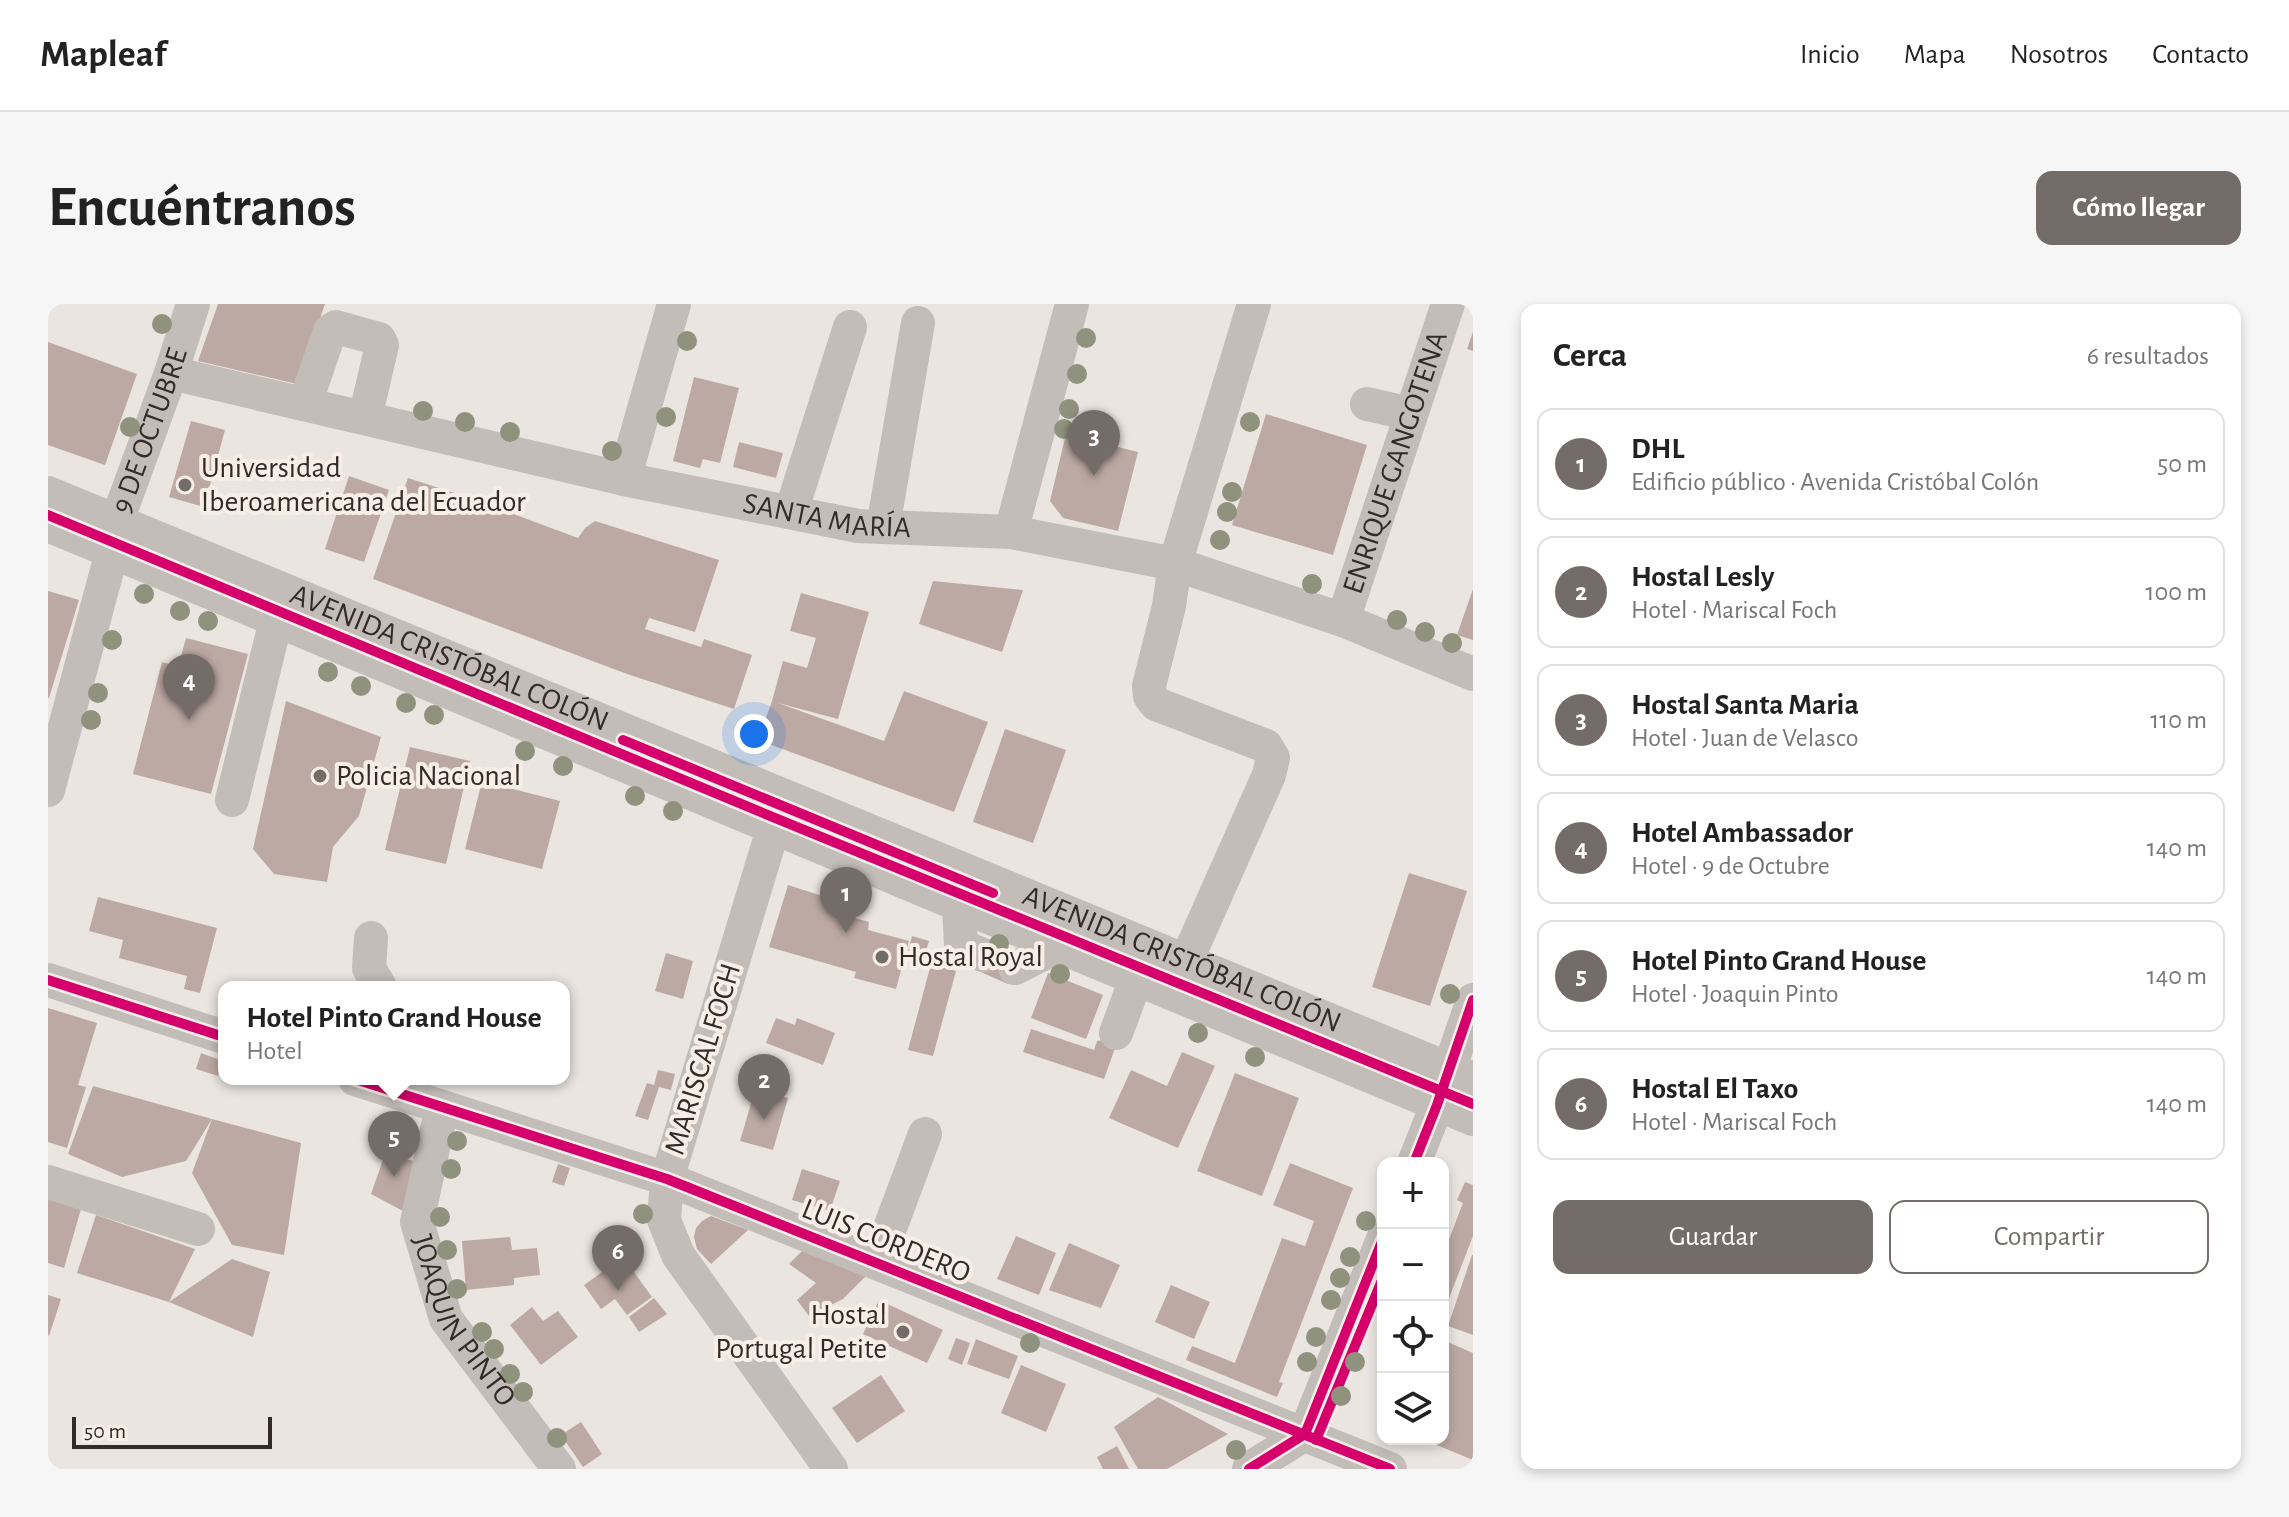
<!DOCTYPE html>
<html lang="es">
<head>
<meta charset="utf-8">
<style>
  :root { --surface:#fff; --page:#f6f6f6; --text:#222; --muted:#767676; --line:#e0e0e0; --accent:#746c68 }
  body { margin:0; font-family:"Alegreya Sans",sans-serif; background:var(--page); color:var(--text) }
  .controls { position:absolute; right:24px; bottom:24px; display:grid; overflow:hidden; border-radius:16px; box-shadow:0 4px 12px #0003 }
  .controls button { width:72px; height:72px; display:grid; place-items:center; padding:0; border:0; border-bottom:2px solid var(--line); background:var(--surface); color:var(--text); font:40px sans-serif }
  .scale { position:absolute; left:24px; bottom:20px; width:200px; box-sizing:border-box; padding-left:8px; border:4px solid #342b28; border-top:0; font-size:22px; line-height:28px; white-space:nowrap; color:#342b28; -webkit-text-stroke:6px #f7efe7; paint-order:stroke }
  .you { position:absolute; left:706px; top:430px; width:28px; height:28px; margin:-20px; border:6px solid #fff; border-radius:50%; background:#1a73e8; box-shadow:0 0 0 12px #1a73e833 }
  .badge { display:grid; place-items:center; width:52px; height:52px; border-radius:50%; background:var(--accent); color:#fff; font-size:26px; font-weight:700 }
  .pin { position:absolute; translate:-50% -66px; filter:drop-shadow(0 2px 4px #0008) }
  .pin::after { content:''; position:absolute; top:42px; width:28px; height:24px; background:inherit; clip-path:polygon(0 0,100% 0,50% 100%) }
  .popup { position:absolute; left:170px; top:677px; width:352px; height:104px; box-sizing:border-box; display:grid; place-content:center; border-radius:16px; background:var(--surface); filter:drop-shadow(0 2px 6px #0005); font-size:26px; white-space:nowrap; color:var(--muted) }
  .popup b { font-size:30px; color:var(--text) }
  .popup::after { content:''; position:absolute; left:50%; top:100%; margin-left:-16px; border:16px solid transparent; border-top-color:var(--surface) }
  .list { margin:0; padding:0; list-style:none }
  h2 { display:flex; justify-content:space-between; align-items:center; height:104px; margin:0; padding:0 32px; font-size:34px }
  h2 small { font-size:26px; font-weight:400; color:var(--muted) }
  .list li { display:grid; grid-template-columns:52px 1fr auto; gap:24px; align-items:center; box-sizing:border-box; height:112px; margin:0 16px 16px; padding:0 16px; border:2px solid var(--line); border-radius:16px }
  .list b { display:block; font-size:30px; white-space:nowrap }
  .list p { margin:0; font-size:26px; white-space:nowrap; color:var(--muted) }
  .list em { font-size:26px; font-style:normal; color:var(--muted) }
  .actions { display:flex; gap:16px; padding:24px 32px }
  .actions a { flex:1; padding:18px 0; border:2px solid var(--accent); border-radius:16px; text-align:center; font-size:28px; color:var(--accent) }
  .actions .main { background:var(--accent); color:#fff }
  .icon { flex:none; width:44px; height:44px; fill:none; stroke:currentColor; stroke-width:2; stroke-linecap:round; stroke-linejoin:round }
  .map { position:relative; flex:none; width:1425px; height:1165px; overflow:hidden; border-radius:16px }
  header { display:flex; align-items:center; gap:48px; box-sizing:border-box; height:112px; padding:0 40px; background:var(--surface); border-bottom:2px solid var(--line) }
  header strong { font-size:38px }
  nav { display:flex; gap:44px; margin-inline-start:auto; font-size:28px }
  .intro { display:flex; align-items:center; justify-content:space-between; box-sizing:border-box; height:192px; padding:0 48px }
  h1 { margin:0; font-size:56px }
  .button { padding:20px 36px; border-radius:16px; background:var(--accent); color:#fff; font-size:28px; font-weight:700 }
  main { display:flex; gap:48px; padding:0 48px }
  aside { flex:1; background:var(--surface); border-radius:16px; box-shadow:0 4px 12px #0003 }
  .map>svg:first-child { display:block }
</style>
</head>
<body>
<header>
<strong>Mapleaf</strong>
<nav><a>Inicio</a><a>Mapa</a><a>Nosotros</a><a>Contacto</a></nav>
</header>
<div class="intro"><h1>Encuéntranos</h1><a class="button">Cómo llegar</a></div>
<main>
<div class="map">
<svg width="1425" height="1165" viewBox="0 0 1425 1165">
  <rect width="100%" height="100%" fill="#eae5e0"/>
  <!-- building -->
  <g fill="#bda9a3">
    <polygon points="170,0 277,0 249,80 150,57"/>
    <polygon points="1425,28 1425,47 1419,45"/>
    <polygon points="0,38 89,70 57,161 0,141"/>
    <polygon points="646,73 691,84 672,159 655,155 652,164 625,157"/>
    <polygon points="1218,110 1319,141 1285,251 1184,221"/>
    <polygon points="143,117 177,126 156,203 121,193"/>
    <polygon points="1018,130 1090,148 1070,227 1015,214 1002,197"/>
    <polygon points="691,138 735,149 728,174 685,163"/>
    <polygon points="301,172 341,186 316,258 277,245"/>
    <polygon points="360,174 422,194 530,234 537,224 547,217 671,256 647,328 601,314 597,325 653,343 656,335 704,351 686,405 582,371 325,275"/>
    <polygon points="885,277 975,286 954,348 871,320"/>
    <polygon points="1425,285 1425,336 1409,331"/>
    <polygon points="0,287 31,296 1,394 0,394"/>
    <polygon points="753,289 821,308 790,415 730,399 836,437 856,387 940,418 906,508 710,436 724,397 735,357 759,364 768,334 742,327"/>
    <polygon points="138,334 200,350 163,490 85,470 114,358 130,363"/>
    <polygon points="238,397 333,433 311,512 285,543 279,578 226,570 205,545"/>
    <polygon points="957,425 1018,446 985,539 925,518"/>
    <polygon points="362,443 422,457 398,560 337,546"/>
    <polygon points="434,477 512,497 494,565 417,545"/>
    <polygon points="1361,569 1419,587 1382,702 1324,683"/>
    <polygon points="740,581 793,598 793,610 821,618 820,626 861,637 848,685 806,674 808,668 721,643"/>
    <polygon points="50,593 169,624 152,689 136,685 139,672 71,654 75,636 41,627"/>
    <polygon points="864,632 881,637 875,656 859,651"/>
    <polygon points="941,637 959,645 971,656 960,680 928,666"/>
    <polygon points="618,649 645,657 635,695 607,687"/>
    <polygon points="883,660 908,667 885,752 860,746"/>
    <polygon points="1000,669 1055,691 1038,735 983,714"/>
    <polygon points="0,704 49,719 30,781 38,783 19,844 0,838"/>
    <polygon points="728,714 747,721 749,714 787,729 775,761 718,739"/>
    <polygon points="983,725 1046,746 1049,737 1071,733 1056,775 975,748"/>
    <polygon points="1134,748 1167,762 1130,844 1061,814 1083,766 1119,782"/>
    <polygon points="153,749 175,757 170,772 148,765"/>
    <polygon points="610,766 627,770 623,786 611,783 600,816 587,812 599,779 606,781"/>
    <polygon points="1187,769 1251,794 1214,892 1149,867"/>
    <polygon points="45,782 96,796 164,815 138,857 74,873 20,850"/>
    <polygon points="707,786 740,794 725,846 692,837"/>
    <polygon points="164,815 253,839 236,951 184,941 144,869"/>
    <polygon points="337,850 366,857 355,907 323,890"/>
    <polygon points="1242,859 1305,884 1231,1078 1235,1079 1229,1093 1138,1056 1144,1042 1187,1059 1234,934 1257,942 1266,917 1225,901"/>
    <polygon points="510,860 522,864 516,882 504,878"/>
    <polygon points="754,865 792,877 782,907 744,896"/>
    <polygon points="1417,878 1425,881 1425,932 1395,1010 1395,951 1415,899 1409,896"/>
    <polygon points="0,894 33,905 16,964 0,959"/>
    <polygon points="48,911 147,945 121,998 29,969"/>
    <polygon points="663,912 700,926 663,960 649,945 646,933 648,924 654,917"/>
    <polygon points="968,932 1008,949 991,991 949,975"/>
    <polygon points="462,933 464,946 489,944 492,971 466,974 466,981 418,986 414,937"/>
    <polygon points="1021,939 1072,961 1053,1004 1001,986"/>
    <polygon points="758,943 819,971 795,995 761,1012 749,996 768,979 741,960"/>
    <polygon points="1424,951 1425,951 1425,1031 1400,1022"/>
    <polygon points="575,953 604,993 579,1011 567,995 553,1005 536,981"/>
    <polygon points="184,955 222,968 205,1033 121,998"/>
    <polygon points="1123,981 1162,998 1146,1035 1107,1018"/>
    <polygon points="0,991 13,995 1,1032 0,1031"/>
    <polygon points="606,994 619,1010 591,1028 581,1013"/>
    <polygon points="831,996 895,1026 879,1059 815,1030"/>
    <polygon points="484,1003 495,1017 510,1007 530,1033 493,1061 462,1021"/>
    <polygon points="908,1034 922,1039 914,1061 900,1055"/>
    <polygon points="928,1035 970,1052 961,1075 919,1060"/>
    <polygon points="1395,1036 1425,1049 1425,1156 1374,1135 1395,1135"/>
    <polygon points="973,1061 1018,1080 998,1128 953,1109"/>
    <polygon points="833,1071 857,1107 809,1139 784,1104"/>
    <polygon points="1110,1093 1180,1130 1119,1165 1090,1165 1066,1123"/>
    <polygon points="533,1118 554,1150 535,1163 513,1131"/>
    <polygon points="1069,1142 1081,1165 1055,1165 1049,1153"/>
  </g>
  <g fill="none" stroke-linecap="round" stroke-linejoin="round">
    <!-- minor -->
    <g stroke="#c3bdb9" stroke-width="34">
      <path id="s1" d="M123,69L576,175L810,222L963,228L1127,260L1295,316L1425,370"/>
      <polyline points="257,100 282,27 288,23 331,35 334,41 317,114"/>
      <polyline points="1319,100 1363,110"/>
      <polyline points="576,175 626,0"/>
      <path id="s2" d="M0,189L1425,775"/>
      <polyline points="743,208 802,23"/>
      <polyline points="0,221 1425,815"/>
      <polyline points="835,223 870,19"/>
      <polyline points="963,228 1024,0"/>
      <path id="s3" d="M1295,316L1400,0"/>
      <path id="s4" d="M0,486L64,248L69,217L123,69L145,0"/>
      <polyline points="184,496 228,316"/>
      <polyline points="732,502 619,875 616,916 630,951 783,1165"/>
      <polyline points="911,601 913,642 935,651"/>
      <polyline points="323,634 321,664 332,683"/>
      <polyline points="1136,657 1145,642 1221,471 1225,454 1218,442 1108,400 1102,392 1101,382 1121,302 1127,260 1206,0"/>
      <polyline points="967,664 1010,642"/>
      <polyline points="0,676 176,733"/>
      <polyline points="1068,729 1088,675"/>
      <polyline points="307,775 619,875 1342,1165"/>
      <path id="s5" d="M394,803L369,918L398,1015L511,1165"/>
      <polyline points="1366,859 1389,801 1425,696"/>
      <polyline points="0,878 150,925"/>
      <polyline points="829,959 877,830"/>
      <polyline points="1201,1165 1257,1130 1335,935"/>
    </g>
    <!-- cycleway casing -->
    <g stroke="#f7efe7" stroke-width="15">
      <g id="cycleway">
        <polyline points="0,211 715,509 1425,800"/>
        <polyline points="575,436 945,589"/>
        <polyline points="0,676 176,733"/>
        <polyline points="307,775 619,875 1342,1165"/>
        <polyline points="1366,859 1389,801 1425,696"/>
        <polyline points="1268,1136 1335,974"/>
        <polyline points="1201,1165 1257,1130 1335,935"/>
      </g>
    </g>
    <!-- cycleway -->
    <use href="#cycleway" stroke="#d6006c" stroke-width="10"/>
  </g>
  <!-- trees -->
  <g fill="#8f937e">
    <circle cx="114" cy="20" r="10"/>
    <circle cx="1038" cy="34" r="10"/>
    <circle cx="639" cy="37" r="10"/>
    <circle cx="1029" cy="70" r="10"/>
    <circle cx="1021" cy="105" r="10"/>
    <circle cx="375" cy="107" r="10"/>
    <circle cx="618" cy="113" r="10"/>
    <circle cx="417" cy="118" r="10"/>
    <circle cx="1202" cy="118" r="10"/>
    <circle cx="82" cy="123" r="10"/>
    <circle cx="1016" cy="125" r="10"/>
    <circle cx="462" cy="128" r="10"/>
    <circle cx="564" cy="147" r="10"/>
    <circle cx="1184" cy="188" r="10"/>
    <circle cx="1179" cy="208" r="10"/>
    <circle cx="1172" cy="236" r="10"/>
    <circle cx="1264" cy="280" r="10"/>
    <circle cx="96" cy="290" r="10"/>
    <circle cx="132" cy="307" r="10"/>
    <circle cx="1349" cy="316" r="10"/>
    <circle cx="160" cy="317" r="10"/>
    <circle cx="1377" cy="328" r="10"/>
    <circle cx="64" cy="336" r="10"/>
    <circle cx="1404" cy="339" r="10"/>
    <circle cx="280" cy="368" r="10"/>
    <circle cx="313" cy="382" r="10"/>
    <circle cx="50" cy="389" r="10"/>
    <circle cx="358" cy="399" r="10"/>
    <circle cx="386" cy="411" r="10"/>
    <circle cx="43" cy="416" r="10"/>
    <circle cx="477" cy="447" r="10"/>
    <circle cx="515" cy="462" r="10"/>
    <circle cx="587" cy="492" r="10"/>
    <circle cx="625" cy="507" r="10"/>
    <circle cx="791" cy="577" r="10"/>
    <circle cx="951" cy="640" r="10"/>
    <circle cx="1012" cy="670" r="10"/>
    <circle cx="1402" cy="690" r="10"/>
    <circle cx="1150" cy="729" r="10"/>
    <circle cx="1207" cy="753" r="10"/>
    <circle cx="409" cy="837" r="10"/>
    <circle cx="403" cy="865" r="10"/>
    <circle cx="595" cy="910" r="10"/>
    <circle cx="392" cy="913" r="10"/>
    <circle cx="1318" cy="917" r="10"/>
    <circle cx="399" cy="946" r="10"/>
    <circle cx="1302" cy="953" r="10"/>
    <circle cx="1292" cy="974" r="10"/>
    <circle cx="409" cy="985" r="10"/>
    <circle cx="1283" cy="996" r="10"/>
    <circle cx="434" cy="1028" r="10"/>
    <circle cx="1268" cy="1033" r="10"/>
    <circle cx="982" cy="1039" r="10"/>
    <circle cx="446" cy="1045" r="10"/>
    <circle cx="1259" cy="1058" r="10"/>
    <circle cx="1307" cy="1058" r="10"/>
    <circle cx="462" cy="1070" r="10"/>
    <circle cx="475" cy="1088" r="10"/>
    <circle cx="1293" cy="1092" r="10"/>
    <circle cx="509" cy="1134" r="10"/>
    <circle cx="1188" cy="1146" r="10"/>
  </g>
  <!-- markers -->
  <g fill="#746c68" stroke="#f7efe7" stroke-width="3">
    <circle cx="137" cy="181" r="8"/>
    <circle cx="272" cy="472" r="8"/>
    <circle cx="834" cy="653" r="8"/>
    <circle cx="855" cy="1028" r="8"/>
  </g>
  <g text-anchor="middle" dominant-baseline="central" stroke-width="8" stroke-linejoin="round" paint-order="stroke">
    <!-- street labels -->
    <g font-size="30" fill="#342b28" stroke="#f7efe7">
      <text stroke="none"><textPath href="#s4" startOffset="374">9 DE OCTUBRE</textPath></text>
      <text stroke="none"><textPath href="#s3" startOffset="166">ENRIQUE GANGOTENA</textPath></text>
      <text stroke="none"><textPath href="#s1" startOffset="672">SANTA MARÍA</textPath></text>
      <text stroke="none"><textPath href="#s2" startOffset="434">AVENIDA CRISTÓBAL COLÓN</textPath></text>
      <text stroke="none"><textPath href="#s2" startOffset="1226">AVENIDA CRISTÓBAL COLÓN</textPath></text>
      <text transform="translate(655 755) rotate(-73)">MARISCAL FOCH</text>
      <text transform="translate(838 937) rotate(22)">LUIS CORDERO</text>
      <text stroke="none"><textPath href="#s5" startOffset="228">JOAQUIN PINTO</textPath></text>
    </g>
    <!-- poi labels -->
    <g font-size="30" fill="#342b28" stroke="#f7efe7" text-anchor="start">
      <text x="153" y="164">Universidad<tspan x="153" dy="34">Iberoamericana del Ecuador</tspan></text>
      <text x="288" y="472">Policia Nacional</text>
      <text x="850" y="653">Hostal Royal</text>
      <text x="839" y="1011" text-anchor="end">Hostal<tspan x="839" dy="34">Portugal Petite</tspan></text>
    </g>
  </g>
</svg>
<div class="controls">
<button>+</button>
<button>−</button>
<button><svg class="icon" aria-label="locate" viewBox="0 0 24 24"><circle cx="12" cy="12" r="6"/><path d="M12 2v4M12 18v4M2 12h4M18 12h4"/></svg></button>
<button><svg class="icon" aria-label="layers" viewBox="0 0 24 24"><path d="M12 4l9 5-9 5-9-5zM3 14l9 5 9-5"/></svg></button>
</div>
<div class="scale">50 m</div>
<div class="you"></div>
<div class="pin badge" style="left:798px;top:629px">1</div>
<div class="pin badge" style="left:716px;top:816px">2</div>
<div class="pin badge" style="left:1046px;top:172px">3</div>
<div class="pin badge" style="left:141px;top:416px">4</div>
<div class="pin badge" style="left:346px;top:873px">5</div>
<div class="popup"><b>Hotel Pinto Grand House</b>Hotel</div>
<div class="pin badge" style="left:570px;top:987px">6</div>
</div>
<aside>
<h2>Cerca<small>6 resultados</small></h2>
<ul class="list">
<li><span class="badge">1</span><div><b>DHL</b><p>Edificio público · Avenida Cristóbal Colón</p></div><em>50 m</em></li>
<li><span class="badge">2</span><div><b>Hostal Lesly</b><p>Hotel · Mariscal Foch</p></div><em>100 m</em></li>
<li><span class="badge">3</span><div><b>Hostal Santa Maria</b><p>Hotel · Juan de Velasco</p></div><em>110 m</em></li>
<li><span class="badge">4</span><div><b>Hotel Ambassador</b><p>Hotel · 9 de Octubre</p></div><em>140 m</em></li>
<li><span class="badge">5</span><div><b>Hotel Pinto Grand House</b><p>Hotel · Joaquin Pinto</p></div><em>140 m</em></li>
<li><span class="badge">6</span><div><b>Hostal El Taxo</b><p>Hotel · Mariscal Foch</p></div><em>140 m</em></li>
</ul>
<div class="actions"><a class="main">Guardar</a><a>Compartir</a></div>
</aside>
</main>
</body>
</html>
